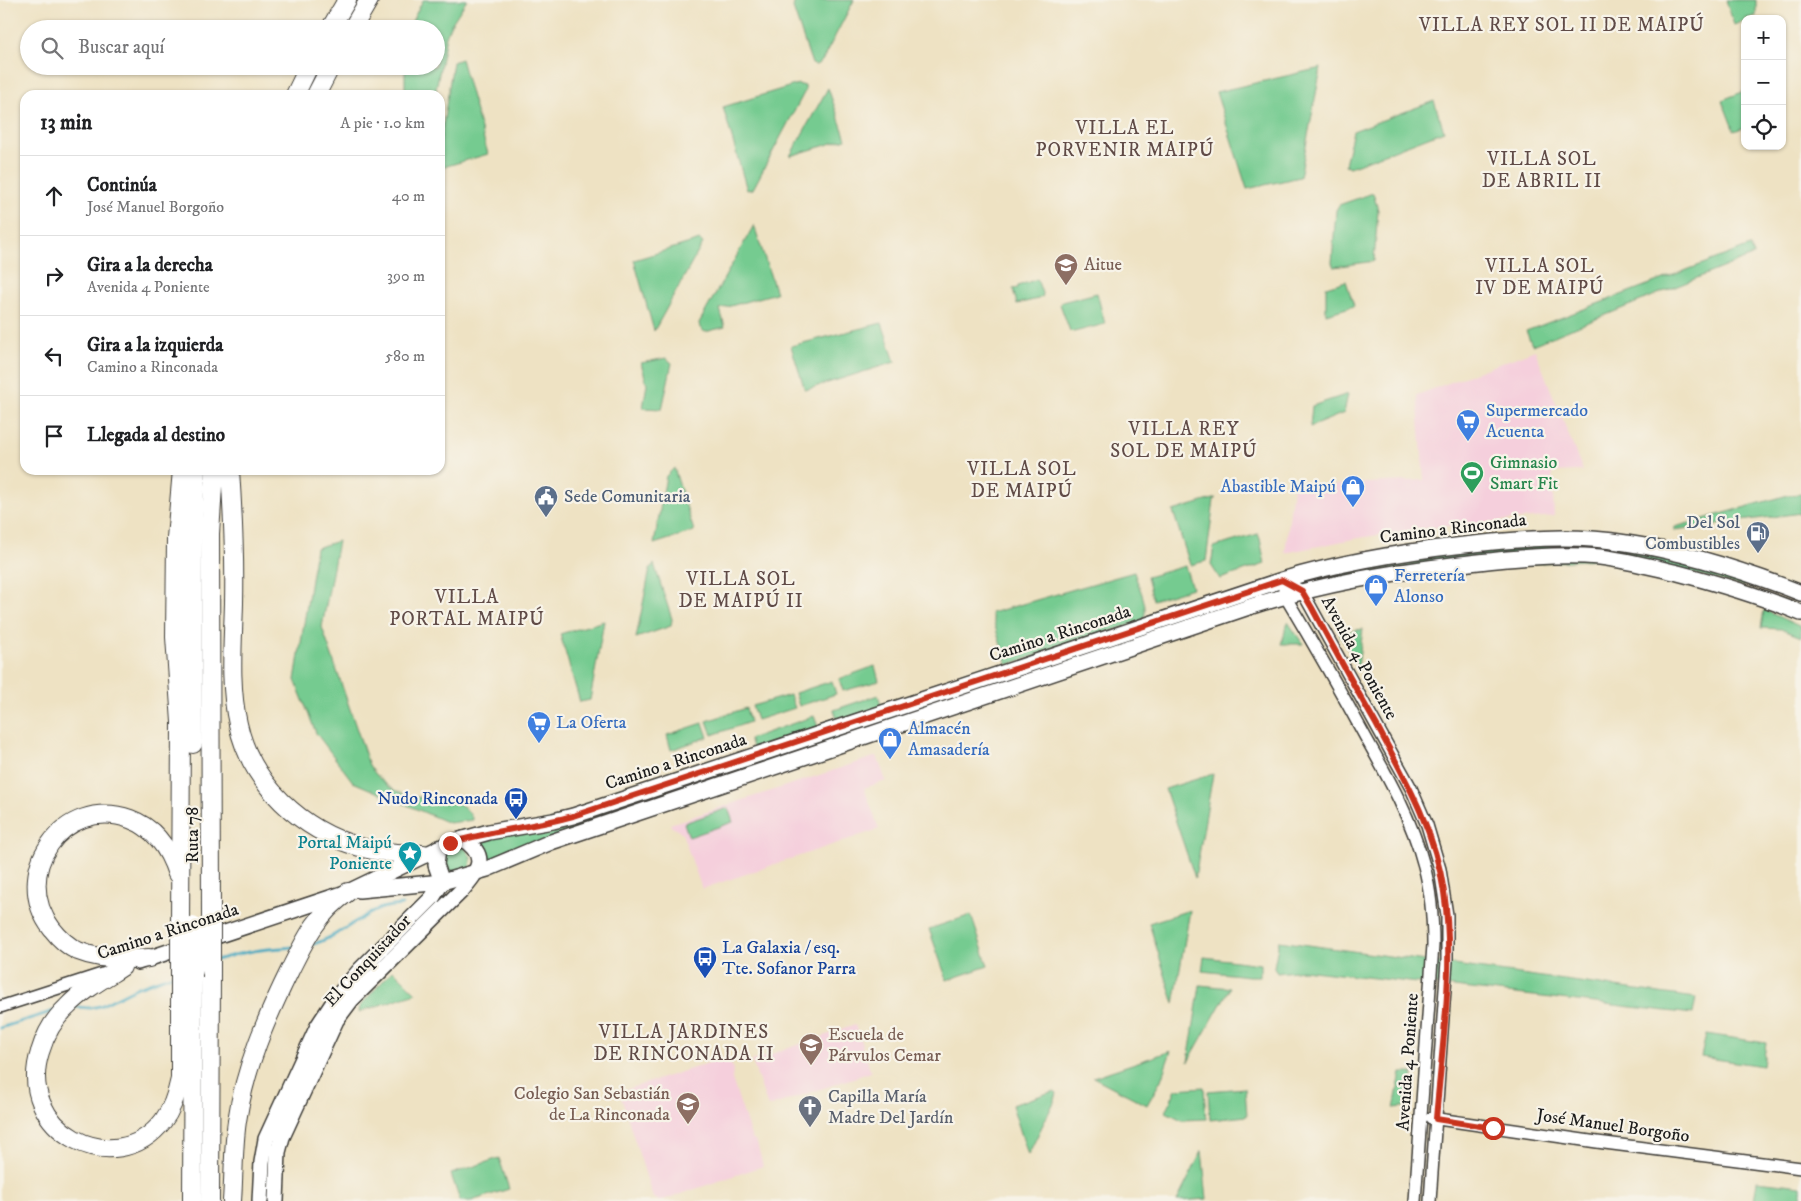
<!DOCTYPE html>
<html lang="es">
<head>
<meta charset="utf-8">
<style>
  :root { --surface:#fff; --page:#f2f2f2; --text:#202124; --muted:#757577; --line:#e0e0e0 }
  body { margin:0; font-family:"IM FELL DW Pica",serif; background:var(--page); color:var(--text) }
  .controls { position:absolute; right:15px; top:15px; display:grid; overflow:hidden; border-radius:10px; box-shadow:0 1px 4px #0004 }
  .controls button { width:45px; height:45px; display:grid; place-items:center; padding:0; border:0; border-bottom:1px solid var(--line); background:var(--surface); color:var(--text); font:25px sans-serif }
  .stop { position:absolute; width:15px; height:15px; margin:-11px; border:4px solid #c8321e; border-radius:50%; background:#fff }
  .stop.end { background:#c8321e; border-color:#fff; box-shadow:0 1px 5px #0008 }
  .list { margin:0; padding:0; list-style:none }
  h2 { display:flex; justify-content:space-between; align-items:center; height:65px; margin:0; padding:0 20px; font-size:21px }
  h2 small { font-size:16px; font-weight:400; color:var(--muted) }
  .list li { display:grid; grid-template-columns:32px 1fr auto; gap:15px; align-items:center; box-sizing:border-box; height:80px; padding:0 20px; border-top:1px solid var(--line) }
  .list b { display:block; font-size:19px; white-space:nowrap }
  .list p { margin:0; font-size:16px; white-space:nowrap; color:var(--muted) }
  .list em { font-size:16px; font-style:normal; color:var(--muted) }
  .icon { flex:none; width:28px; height:28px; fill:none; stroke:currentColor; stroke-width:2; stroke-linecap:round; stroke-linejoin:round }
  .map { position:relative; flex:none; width:1801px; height:1201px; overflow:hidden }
  .search { position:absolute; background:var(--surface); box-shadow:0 1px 4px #0004; left:20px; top:20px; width:425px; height:55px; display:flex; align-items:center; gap:12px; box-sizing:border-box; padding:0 18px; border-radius:28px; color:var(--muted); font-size:19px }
  .panel { position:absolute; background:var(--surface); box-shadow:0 1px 4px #0004; left:20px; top:90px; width:425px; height:385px; border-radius:15px }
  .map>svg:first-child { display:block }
</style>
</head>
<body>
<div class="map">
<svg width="1801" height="1201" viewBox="0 0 1801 1201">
  <rect width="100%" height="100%" fill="#f7f3e8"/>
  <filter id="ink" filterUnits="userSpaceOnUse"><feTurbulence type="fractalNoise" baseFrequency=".02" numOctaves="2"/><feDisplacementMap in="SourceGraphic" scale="10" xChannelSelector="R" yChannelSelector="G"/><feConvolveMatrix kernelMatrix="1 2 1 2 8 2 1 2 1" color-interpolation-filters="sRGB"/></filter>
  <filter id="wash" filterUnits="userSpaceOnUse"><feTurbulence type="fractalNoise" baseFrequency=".0096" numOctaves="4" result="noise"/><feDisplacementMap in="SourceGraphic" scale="20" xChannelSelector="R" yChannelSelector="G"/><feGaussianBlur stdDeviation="1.12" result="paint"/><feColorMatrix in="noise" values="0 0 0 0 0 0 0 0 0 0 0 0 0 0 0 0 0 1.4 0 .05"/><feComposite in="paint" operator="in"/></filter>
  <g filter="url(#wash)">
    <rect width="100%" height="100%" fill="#eee2c3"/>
    <!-- built -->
    <g fill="#f5cfdc">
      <polygon points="1535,350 1583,471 1552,472 1554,516 1417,529 1353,539 1285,553 1293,487 1424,480 1417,395"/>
      <polygon points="877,756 886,781 864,788 879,829 702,889 682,833 672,827 670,824"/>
      <polygon points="855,1025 871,1072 768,1107 752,1061"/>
      <polygon points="728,1057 733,1070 732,1079 752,1139 757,1143 763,1166 660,1201 653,1198 621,1097 622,1091"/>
    </g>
    <!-- green -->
    <g fill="#74cb90" stroke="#487456">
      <polygon points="423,0 467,0 450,26 446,36 435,95 405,95 405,66 436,66 436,29 408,29"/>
      <polygon points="797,0 854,0 822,61 816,65 812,64 793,8 794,3"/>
      <polygon points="1726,0 1756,0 1756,16 1745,19 1745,21 1734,25"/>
      <polygon points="461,59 488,154 440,168 440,144 453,62"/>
      <polygon points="1321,68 1300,177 1247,189 1216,92"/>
      <polygon points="798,84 805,86 805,91 753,189 747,190 723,107"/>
      <polygon points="828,88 846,139 790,156"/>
      <polygon points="1745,91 1745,127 1734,131 1722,100"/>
      <polygon points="1434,101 1444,131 1350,167 1345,165 1353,131"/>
      <polygon points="1373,193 1378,210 1374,261 1334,267 1332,263 1336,210 1339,205"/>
      <polygon points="754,225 776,293 720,309 725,327 705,332 700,328 699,323"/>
      <polygon points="700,240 703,243 654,331 634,260"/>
      <polygon points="1750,246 1754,255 1532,345 1526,331"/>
      <polygon points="1037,279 1043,296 1038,299 1017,304 1013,289 1018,288 1018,286"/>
      <polygon points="1346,281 1354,306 1326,314 1326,287"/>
      <polygon points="1097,293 1105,324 1074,332 1070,331 1060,304 1062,302"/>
      <polygon points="882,323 895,362 805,390 791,346"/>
      <polygon points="666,358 672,363 662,409 643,408 647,384 641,363"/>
      <polygon points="1348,394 1344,413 1310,427 1312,406"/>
      <polygon points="674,468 694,531 654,544 666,476"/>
      <polygon points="1801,494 1801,513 1674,530 1675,527 1788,495"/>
      <polygon points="1216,498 1214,500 1206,561 1190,565 1173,511"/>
      <polygon points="1258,534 1260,539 1265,564 1220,579 1211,565 1214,547"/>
      <path d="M338,541L322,627L369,765C380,782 395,794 415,797C433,799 449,795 464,807C468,810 471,816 473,820L449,823L353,782L316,733L295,680L316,548Z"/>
      <polygon points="1580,541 1651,552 1747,579 1748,582 1745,586 1626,557 1320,579 1317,577 1428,552"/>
      <polygon points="654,564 672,619 671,626 636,638 650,569"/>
      <polygon points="1185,566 1192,588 1153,600 1147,577"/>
      <path d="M1134,572C1138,586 1151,609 1142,621L1007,665L991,613Z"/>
      <polygon points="1764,610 1801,627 1801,637 1781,629 1761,628"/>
      <polygon points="604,621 590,700 580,702 560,634"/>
      <polygon points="1288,622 1303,644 1281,644"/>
      <polygon points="1363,629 1358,667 1339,633"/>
      <polygon points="875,666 879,681 843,691 839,679"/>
      <polygon points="832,681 836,694 799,706 795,693"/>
      <polygon points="993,684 992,688 660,798 661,794"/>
      <polygon points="790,695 795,708 757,720 752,706"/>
      <polygon points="878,695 882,708 838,722 834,710"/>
      <polygon points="746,708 750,722 712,735 707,721"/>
      <polygon points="814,716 818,727 753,749 749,739"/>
      <polygon points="703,723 708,737 671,750 667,735"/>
      <polygon points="1213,774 1195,878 1165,789"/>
      <polygon points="643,797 646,806 483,866 475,840"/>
      <polygon points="728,808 733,822 689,837 684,823"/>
      <polygon points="464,847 471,857 470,868 448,873 443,868 443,853 448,848"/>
      <polygon points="1190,910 1174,1004 1149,923"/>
      <polygon points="971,915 988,966 947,980 929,929"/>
      <polygon points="1279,941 1696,998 1693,1014 1303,970 1277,973 1274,967"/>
      <polygon points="1204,957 1260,964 1260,976 1249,976 1202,971"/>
      <polygon points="393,970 416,993 359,1012 360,1006"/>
      <polygon points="1200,985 1230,988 1188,1062"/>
      <polygon points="1706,1034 1766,1043 1763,1066 1701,1057"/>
      <polygon points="1171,1051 1161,1080 1147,1105 1093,1077"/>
      <polygon points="1401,1073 1413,1073 1410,1106 1394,1108"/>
      <polygon points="1204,1087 1206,1119 1182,1120 1166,1112 1176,1089"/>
      <polygon points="1245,1088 1247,1116 1210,1120 1208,1091"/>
      <polygon points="1054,1091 1057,1093 1055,1100 1028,1155 1012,1105"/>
      <polygon points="1202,1151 1207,1199 1177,1201"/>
      <polygon points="499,1158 509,1189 471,1201 460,1201 451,1174"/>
      <polygon points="1757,1181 1801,1186 1801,1201 1754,1201"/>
    </g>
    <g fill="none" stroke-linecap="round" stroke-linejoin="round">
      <!-- stream -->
      <g stroke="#40a8c0" stroke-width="3">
        <path d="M310,945C335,939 355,919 379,909C386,906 395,906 402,905"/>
        <path d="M216,960C244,951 264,949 294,947"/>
        <polyline points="76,1007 90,1008 100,1006 138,987 175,974"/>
        <polyline points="0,1028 54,1011"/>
      </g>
    </g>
  </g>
  <g filter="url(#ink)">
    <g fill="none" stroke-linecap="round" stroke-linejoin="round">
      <!-- minor casing -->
      <g stroke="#3c3a35" stroke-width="14">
        <g id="minor">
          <polyline points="1282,580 1302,591 1411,788 1427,825 1440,869 1447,915 1447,961 1430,1201"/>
          <path d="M1284,589L1285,596C1313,643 1340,690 1366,738C1389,779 1412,820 1424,866C1431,892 1433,919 1433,945L1415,1201"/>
          <polyline points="0,1007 102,974"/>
          <polyline points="1431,1118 1597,1142 1801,1168"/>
        </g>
      </g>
      <!-- major casing -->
      <g stroke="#3c3a35" stroke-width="18">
        <g id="major">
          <polyline points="438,848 436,865 442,882"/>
          <path d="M359,890L442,882L487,869L551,842L1252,606C1322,584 1387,573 1460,564C1507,559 1553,553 1600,557C1626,560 1652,567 1678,573C1720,584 1761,596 1801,613"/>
          <path d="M138,962L348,892L450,843L489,832L553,821L573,816L1282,580C1341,562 1402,552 1464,545C1518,539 1572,534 1626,543C1686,552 1745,571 1801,593"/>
          <polyline points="260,1201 262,1162 266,1139 318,1026 337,997 361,969 432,898 442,882"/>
          <path d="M276,1201L278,1152L282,1137L336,1020L351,1000L461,891C478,871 490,857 463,839"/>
        </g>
      </g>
      <!-- highway casing -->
      <g stroke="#3c3a35" stroke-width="20">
        <g id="highway">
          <polyline points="330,29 347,0"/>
          <polyline points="352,29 369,0"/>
          <polyline points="295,95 309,66"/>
          <polyline points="316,95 331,66"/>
          <path d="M230,470C233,514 235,558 234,603C233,643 229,685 238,724C251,784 302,831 360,847C381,853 402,854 424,854"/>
          <polyline points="193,744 192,552 196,470"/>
          <polyline points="211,920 210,534 214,470"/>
          <polyline points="180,929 181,722 175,637 176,538 182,470"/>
          <path d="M149,958C125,960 100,960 78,951C67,946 59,938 52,929C9,874 63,795 130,819C155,828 169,849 177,874"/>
          <path d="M122,967C103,979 83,990 67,1007C54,1019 45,1035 40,1052C15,1130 115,1183 163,1121C172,1109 177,1093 180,1079"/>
          <polyline points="180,982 180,1081"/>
          <polyline points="192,1201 193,977"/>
          <polyline points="210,1201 211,971"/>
          <path d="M232,1201C234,1174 233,1148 237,1121C245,1067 266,1019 290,970C306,938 317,914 348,892"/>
        </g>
      </g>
      <!-- minor -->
      <use href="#minor" stroke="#fff" stroke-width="11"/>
      <!-- major -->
      <use href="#major" stroke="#fff" stroke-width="15"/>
      <!-- highway -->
      <use href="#highway" stroke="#fff" stroke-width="18"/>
      <!-- highway-bridge casing -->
      <g stroke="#3c3a35" stroke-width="20" stroke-linecap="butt">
        <g id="highway-bridge">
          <polyline points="211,920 211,971"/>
          <polyline points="193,926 193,977"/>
          <polyline points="180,982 180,929"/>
        </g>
      </g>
      <!-- highway-bridge -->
      <use href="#highway-bridge" stroke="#fff" stroke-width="18"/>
    </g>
  </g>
  <g fill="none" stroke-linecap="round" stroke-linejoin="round" filter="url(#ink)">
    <!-- route -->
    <path stroke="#c8321e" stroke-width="6" d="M450,843C490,831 532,827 573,816L1282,580L1302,591L1312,608C1333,647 1354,686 1376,724C1405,778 1435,830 1444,892C1455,964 1442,1046 1436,1119L1493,1128"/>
  </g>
  <!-- icons -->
  <defs>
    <g id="school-pin" transform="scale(1.25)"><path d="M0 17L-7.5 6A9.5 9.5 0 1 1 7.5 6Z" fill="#8d6e63" stroke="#f7f3e8"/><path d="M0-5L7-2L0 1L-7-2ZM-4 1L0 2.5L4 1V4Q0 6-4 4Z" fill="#fff"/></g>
    <g id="supermarket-pin" transform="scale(1.25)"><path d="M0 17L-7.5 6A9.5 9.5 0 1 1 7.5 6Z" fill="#3f7fe0" stroke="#f7f3e8"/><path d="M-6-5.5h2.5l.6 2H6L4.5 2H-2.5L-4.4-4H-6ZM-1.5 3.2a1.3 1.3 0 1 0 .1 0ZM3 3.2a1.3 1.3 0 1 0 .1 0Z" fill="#fff"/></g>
    <g id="stadium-pin" transform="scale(1.25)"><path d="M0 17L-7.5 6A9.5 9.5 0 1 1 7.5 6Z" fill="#2e9e5b" stroke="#f7f3e8"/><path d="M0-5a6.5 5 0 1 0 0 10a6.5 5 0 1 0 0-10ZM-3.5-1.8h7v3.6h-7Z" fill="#fff"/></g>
    <g id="shop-pin" transform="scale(1.25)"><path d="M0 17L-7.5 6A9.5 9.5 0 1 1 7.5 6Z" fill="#3f7fe0" stroke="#f7f3e8"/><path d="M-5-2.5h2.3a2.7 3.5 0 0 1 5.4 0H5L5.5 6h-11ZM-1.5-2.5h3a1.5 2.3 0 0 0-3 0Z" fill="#fff"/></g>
    <g id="civic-pin" transform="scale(1.25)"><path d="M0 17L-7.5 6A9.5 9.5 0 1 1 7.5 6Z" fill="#5c6f8a" stroke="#f7f3e8"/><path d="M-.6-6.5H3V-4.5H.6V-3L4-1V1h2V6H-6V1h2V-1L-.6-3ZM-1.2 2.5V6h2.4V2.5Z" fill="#fff"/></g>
    <g id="fuel-pin" transform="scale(1.25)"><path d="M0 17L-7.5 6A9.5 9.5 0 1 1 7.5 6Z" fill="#5c6f8a" stroke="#f7f3e8"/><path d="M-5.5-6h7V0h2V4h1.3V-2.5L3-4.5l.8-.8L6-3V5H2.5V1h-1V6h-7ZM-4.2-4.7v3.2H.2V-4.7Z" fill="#fff"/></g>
    <g id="bus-pin" transform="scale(1.25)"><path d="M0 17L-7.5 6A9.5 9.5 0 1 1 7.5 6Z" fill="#1a4fb4" stroke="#f7f3e8"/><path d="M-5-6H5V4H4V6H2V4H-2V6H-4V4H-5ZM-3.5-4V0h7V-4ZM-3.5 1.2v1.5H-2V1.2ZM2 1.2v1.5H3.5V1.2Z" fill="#fff"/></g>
    <g id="sight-pin" transform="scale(1.25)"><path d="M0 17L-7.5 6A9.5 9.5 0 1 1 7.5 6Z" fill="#0f9aa8" stroke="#f7f3e8"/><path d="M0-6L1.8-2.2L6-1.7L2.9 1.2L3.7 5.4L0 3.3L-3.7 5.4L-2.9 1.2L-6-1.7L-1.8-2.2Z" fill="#fff"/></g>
    <g id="church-pin" transform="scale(1.25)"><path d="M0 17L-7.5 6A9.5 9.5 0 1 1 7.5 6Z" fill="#6b7280" stroke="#f7f3e8"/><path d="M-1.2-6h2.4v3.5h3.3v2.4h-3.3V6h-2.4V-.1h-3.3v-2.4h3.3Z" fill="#fff"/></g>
  </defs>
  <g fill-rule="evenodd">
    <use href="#school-pin" x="1066" y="265"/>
    <use href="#supermarket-pin" x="1468" y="421"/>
    <use href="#stadium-pin" x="1472" y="473"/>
    <use href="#shop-pin" x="1353" y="487"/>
    <use href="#civic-pin" x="546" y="497"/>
    <use href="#fuel-pin" x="1758" y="533"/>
    <use href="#shop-pin" x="1376" y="586"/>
    <use href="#supermarket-pin" x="539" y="723"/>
    <use href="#shop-pin" x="890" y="739"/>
    <use href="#bus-pin" x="516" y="799"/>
    <use href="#sight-pin" x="410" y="853"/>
    <use href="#bus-pin" x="705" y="958"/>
    <use href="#school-pin" x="811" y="1045"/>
    <use href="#school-pin" x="688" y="1104"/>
    <use href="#church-pin" x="810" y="1107"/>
  </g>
  <g text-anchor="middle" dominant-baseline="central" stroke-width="4.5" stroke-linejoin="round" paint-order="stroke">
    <!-- education labels -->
    <g font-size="18" fill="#785e54" stroke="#f7f3e8" text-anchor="start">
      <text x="1084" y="265">Aitue</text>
      <text x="828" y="1035">Escuela de<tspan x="828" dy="21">Párvulos Cemar</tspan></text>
      <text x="670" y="1094" text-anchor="end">Colegio San Sebastián<tspan x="670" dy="21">de La Rinconada</tspan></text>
    </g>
    <!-- shop labels -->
    <g font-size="18" fill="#366cbe" stroke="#f7f3e8" text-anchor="start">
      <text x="1486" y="411">Supermercado<tspan x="1486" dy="21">Acuenta</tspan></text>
      <text x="1336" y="487" text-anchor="end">Abastible Maipú</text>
      <text x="1394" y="576">Ferretería<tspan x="1394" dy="21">Alonso</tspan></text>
      <text x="556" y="723">La Oferta</text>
      <text x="908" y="729">Almacén<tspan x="908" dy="21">Amasadería</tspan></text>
    </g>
    <!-- leisure labels -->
    <g font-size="18" fill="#27864d" stroke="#f7f3e8" text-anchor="start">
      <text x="1490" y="463">Gimnasio<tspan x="1490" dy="21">Smart Fit</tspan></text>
    </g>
    <!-- service labels -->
    <g font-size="18" fill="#4e5e75" stroke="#f7f3e8" text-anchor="start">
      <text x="564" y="497">Sede Comunitaria</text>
      <text x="1740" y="523" text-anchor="end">Del Sol<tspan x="1740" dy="21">Combustibles</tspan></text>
    </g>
    <!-- street labels -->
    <g font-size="18" fill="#1c1c1c" stroke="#f7f3e8">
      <text transform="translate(1453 529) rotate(-7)">Camino a Rinconada</text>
      <text transform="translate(1060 634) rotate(-18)">Camino a Rinconada</text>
      <text transform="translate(1359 658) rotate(61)">Avenida 4 Poniente</text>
      <text transform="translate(676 762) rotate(-18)">Camino a Rinconada</text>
      <text transform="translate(193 835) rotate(-90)">Ruta 78</text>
      <text transform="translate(168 932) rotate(-18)">Camino a Rinconada</text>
      <text transform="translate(368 961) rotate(-47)">El Conquistador</text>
      <text transform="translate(1408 1062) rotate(-86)">Avenida 4 Poniente</text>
      <text transform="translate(1613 1126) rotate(8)">José Manuel Borgoño</text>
    </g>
    <!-- transit labels -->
    <g font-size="18" fill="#164399" stroke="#f7f3e8" text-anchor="end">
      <text x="498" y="799">Nudo Rinconada</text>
      <text x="722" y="948" text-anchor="start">La Galaxia / esq.<tspan x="722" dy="21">Tte. Sofanor Parra</tspan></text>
    </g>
    <!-- culture labels -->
    <g font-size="18" fill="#0d838f" stroke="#f7f3e8" text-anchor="end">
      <text x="392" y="843">Portal Maipú<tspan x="392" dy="21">Poniente</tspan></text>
    </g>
    <!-- worship labels -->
    <g font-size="18" fill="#5b616d" stroke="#f7f3e8" text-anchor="start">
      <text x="828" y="1097">Capilla María<tspan x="828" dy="21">Madre Del Jardín</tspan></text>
    </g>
    <!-- neighbourhood labels -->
    <g font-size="19" letter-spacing="1" fill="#604b47" stroke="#f7f3e8">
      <text x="1562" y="25">VILLA REY SOL II DE MAIPÚ</text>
      <text x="1125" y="128">VILLA EL<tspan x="1125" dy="22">PORVENIR MAIPÚ</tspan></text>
      <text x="1542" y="159">VILLA SOL<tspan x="1542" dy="22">DE ABRIL II</tspan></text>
      <text x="1540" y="266">VILLA SOL<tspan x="1540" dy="22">IV DE MAIPÚ</tspan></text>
      <text x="1184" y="429">VILLA REY<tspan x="1184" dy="22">SOL DE MAIPÚ</tspan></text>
      <text x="1022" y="469">VILLA SOL<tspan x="1022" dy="22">DE MAIPÚ</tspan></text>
      <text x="741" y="579">VILLA SOL<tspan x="741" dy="22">DE MAIPÚ II</tspan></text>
      <text x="467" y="597">VILLA<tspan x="467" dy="22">PORTAL MAIPÚ</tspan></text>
      <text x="684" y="1032">VILLA JARDINES<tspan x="684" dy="22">DE RINCONADA II</tspan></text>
    </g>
  </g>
</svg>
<div class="controls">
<button>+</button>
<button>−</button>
<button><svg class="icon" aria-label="locate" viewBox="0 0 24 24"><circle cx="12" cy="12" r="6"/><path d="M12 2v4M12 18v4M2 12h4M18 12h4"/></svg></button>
</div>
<div class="stop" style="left:1493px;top:1128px"></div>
<div class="stop end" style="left:450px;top:843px"></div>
<div class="search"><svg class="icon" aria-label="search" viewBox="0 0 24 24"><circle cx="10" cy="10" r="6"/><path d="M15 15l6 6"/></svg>Buscar aquí</div>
<section class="panel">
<h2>13 min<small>A pie · 1.0 km</small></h2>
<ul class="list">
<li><svg class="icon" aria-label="ahead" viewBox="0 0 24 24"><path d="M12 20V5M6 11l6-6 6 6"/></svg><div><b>Continúa</b><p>José Manuel Borgoño</p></div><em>40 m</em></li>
<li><svg class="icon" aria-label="right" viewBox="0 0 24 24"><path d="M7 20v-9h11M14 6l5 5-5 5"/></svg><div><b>Gira a la derecha</b><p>Avenida 4 Poniente</p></div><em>390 m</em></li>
<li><svg class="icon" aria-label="left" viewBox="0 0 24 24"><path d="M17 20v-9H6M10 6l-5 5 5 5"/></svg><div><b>Gira a la izquierda</b><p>Camino a Rinconada</p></div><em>580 m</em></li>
<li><svg class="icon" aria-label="arrive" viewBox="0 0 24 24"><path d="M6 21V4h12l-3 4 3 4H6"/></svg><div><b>Llegada al destino</b></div></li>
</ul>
</section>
</div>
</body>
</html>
